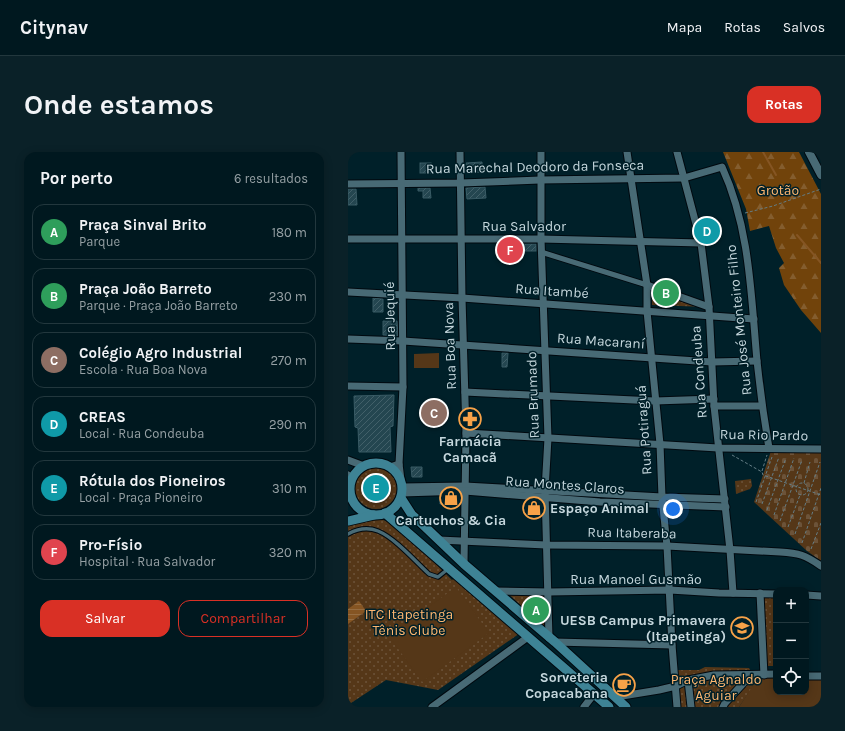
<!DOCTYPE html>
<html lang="pt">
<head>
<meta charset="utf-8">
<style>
  :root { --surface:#00181f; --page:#0a2128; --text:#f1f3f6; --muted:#95a0a4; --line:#22373d; --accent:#d93025 }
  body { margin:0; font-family:Karla,sans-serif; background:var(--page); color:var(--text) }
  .controls { position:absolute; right:12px; bottom:12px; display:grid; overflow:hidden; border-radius:8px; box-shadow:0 2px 10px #0003 }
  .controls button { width:36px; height:36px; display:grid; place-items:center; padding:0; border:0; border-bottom:1px solid var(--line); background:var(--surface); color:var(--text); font:20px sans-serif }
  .you { position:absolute; left:325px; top:357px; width:14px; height:14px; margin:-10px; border:3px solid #fff; border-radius:50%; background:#1a73e8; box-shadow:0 0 0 6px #1a73e833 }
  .badge { display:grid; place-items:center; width:26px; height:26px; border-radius:50%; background:var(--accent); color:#fff; font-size:13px; font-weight:700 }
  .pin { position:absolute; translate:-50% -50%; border:2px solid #fff; box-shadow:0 1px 4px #0006 }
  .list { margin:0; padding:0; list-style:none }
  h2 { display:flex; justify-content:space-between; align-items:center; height:52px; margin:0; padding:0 16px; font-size:17px }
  h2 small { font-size:13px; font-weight:400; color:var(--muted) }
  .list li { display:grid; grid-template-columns:26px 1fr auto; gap:12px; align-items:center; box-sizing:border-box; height:56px; margin:0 8px 8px; padding:0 8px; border:1px solid var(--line); border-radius:12px }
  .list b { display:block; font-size:15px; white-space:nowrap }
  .list p { margin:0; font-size:13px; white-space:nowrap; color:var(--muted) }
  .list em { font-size:13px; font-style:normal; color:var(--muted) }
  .actions { display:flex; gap:8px; padding:12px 16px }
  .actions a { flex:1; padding:9px 0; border:1px solid var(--accent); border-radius:12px; text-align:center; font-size:14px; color:var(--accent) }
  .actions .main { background:var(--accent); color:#fff }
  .icon { flex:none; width:22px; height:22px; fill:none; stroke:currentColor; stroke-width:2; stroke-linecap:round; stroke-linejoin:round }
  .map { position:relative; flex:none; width:473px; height:555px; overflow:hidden; border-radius:12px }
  header { display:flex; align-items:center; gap:24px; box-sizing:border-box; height:56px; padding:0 20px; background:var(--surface); border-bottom:1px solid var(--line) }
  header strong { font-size:19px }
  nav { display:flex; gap:22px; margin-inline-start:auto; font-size:14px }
  .intro { display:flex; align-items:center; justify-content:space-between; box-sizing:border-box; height:96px; padding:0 24px }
  h1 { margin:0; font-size:28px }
  .button { padding:10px 18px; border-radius:12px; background:var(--accent); color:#fff; font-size:14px; font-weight:700 }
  main { display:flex; gap:24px; padding:0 24px }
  aside { flex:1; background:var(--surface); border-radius:12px; box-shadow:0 2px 10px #0003 }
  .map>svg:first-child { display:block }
</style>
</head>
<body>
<header>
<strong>Citynav</strong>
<nav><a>Mapa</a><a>Rotas</a><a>Salvos</a></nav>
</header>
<div class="intro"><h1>Onde estamos</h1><a class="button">Rotas</a></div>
<main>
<aside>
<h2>Por perto<small>6 resultados</small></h2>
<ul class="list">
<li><span class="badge" style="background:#2e9e5b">A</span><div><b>Praça Sinval Brito</b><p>Parque</p></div><em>180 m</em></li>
<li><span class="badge" style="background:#2e9e5b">B</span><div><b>Praça João Barreto</b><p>Parque · Praça João Barreto</p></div><em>230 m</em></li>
<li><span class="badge" style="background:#8d6e63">C</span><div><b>Colégio Agro Industrial</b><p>Escola · Rua Boa Nova</p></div><em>270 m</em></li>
<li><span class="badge" style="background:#0f9aa8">D</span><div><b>CREAS</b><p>Local · Rua Condeuba</p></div><em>290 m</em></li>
<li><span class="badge" style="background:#0f9aa8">E</span><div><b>Rótula dos Pioneiros</b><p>Local · Praça Pioneiro</p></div><em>310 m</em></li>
<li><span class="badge" style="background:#e0444e">F</span><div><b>Pro-Físio</b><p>Hospital · Rua Salvador</p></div><em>320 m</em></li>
</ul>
<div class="actions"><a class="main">Salvar</a><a>Compartilhar</a></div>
</aside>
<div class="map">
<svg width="473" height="555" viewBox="0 0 473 555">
  <defs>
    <pattern id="green-dots" width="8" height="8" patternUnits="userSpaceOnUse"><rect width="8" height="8" fill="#553718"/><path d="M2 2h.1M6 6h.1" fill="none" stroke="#6c5339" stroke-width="1.8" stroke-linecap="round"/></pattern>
    <pattern id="forest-firs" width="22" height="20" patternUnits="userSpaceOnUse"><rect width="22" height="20" fill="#71430b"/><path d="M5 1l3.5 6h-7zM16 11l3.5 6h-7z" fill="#845d2e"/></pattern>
    <pattern id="cemetery-stones" width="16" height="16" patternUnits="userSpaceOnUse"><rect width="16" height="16" fill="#553718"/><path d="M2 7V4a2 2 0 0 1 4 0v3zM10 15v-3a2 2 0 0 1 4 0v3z" fill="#6c5339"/></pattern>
    <pattern id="water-rules" width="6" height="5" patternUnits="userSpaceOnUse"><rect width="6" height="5" fill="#855523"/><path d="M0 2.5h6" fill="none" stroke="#956d42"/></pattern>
    <pattern id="building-hatch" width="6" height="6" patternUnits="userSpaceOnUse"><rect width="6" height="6" fill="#244650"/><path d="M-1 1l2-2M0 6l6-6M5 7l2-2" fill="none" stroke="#426069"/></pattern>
  </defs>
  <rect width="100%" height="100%" fill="#002029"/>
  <!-- green -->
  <g fill="url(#green-dots)">
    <polygon points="304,132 359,150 359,155 304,153"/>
    <circle cx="28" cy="336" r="21"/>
    <polygon points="403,327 404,334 402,337 388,342 387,329"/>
    <polygon points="26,364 49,374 104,428 111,422 175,479 90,538 38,528 0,553 0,369"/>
    <polygon points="154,436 199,437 200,479"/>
    <polygon points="428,444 428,514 419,514 414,445"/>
    <polygon points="357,515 401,516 409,529 391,555 329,555 327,518 351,518"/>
  </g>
  <!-- forest -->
  <polygon fill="url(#forest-firs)" points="375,0 451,0 473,42 473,181 453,158 436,133 431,116 436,111 428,96 421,74 402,79 398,57"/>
  <!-- cemetery -->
  <polygon fill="url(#cemetery-stones)" points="424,296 473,297 473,409 459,399 406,350"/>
  <!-- pitch -->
  <g fill="#553718">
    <polygon points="91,201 91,216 66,216 66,202"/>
    <polygon points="108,435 141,481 74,530 41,484"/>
    <polygon points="458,520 473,523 473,555 391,555 404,535 416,523 428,522 428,540 458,540"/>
  </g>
  <!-- water -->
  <polygon fill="url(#water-rules)" points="11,449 18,459 0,472 0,457"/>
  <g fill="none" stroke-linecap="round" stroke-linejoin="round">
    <!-- stream -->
    <g stroke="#855523" stroke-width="2">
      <polyline points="415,0 428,23"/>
      <polyline points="449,83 473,111"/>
    </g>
  </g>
  <!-- building -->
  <g fill="url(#building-hatch)" stroke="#395b65">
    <polygon points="134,10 134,20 119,21 118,11"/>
    <rect x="72" y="11" width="11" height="10"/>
    <polygon points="137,35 138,46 119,47 118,36"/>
    <polygon points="70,36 82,36 83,46 75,46 75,39 70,39"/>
    <polygon points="0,37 8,37 9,53 0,53"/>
    <polygon points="365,75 366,89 358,89 354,76"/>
    <rect x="160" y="92" width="28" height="7"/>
    <polygon points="25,146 35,147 35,160 25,160"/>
    <polygon points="35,169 49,169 50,184 35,183"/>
    <polygon points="154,201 160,201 159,215 154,215"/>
    <polygon points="46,243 45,274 42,275 43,300 11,300 10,276 7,275 6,244"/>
    <polygon points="63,315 74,315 74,325 64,325"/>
    <polygon points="112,344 112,352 92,352 92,345"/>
    <polygon points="183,349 189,350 189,365 183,365"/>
  </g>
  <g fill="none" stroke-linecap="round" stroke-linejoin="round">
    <!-- service casing -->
    <g stroke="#00090f" stroke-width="5.5">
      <path id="service" d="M0,382C9,377 20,375 30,379C47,386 67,409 81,422L90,425L100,417"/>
    </g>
    <!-- pedestrian casing -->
    <g stroke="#00090f" stroke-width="7">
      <polyline id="pedestrian" points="193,100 299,133"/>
    </g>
    <!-- minor casing -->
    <g stroke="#00090f" stroke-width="9">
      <g id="minor">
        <polyline points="112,0 114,146 118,281 116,412"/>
        <polyline points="193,0 193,87 200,286 197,338 201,486"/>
        <polyline points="279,0 299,133 299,159 312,292 314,345 319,394 324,493 329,555"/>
        <polyline points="329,0 353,91 361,155 366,254 382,398 385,441"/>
        <path d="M0,32L113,31L192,28L336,26L374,15C402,76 403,143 409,209C412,238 416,267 421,296"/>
        <polyline points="0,87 193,87 353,91"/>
        <polyline points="299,133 361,155"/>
        <polyline points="0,140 114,146 406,167"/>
        <polyline points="0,187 55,189 364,210 409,209"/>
        <polyline points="0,234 55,235"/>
        <polyline points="117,240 307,249 366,247"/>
        <polyline points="366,254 414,254"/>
        <polyline points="118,281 370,296 473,297"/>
        <polyline points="0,308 16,314"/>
        <polyline points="42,315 51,312"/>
        <polyline points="0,323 4,328"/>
        <polyline points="53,328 51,312 55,235 53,0"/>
        <polyline points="0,334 2,334"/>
        <polyline points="54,335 117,334 314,345 377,347"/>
        <polyline points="54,341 117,339 252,350 378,355"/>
        <path d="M91,388L198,393L319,394L432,400C451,401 457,403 473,414"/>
        <polyline points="147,439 201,440 322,438 371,441 428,442"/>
        <polyline points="412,441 416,523"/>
        <polyline points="458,443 473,444"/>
        <polyline points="207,490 324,493"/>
        <polyline points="458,524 473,524"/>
        <polyline points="340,528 343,555"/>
        <polyline points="268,545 311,538 328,534 340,528 366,523 428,522"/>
        <polyline points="84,555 180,485"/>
        <polyline points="236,555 246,542"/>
        <polyline points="375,555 377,551 403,523"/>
      </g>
    </g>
    <!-- tertiary casing -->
    <g stroke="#00090f" stroke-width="10">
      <polyline id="tertiary" points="461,0 473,23"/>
    </g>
    <!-- secondary casing -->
    <g stroke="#00090f" stroke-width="11">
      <g id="secondary">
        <circle cx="28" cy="337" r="26"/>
        <polyline points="53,346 64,363 72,370 116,412 207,490 278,555"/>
        <polyline points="37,361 261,555"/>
        <polyline points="0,369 26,363"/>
      </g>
    </g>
    <!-- path -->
    <g stroke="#657e86" stroke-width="1" stroke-dasharray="3 2" stroke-linecap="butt">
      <polyline points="397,61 425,54 473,37"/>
      <polyline points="384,303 414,320 415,323 473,343"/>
      <polyline points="414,319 419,303"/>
      <polyline points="456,331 462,310"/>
      <circle cx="454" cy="337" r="6"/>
      <polyline points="408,350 424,305"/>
      <polyline points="414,352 431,305"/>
      <polyline points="419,358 438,306"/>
      <polyline points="426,363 446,306"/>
      <polyline points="432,369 454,308"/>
      <polyline points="440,375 452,343"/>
      <polyline points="447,382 472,310"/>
      <polyline points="454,391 473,336"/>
      <polyline points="463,397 473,371"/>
    </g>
    <!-- service -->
    <use href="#service" stroke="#486a75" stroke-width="3.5"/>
    <!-- pedestrian -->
    <use href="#pedestrian" stroke="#486a75" stroke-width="5"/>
    <!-- minor -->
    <use href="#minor" stroke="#486a75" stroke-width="7"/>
    <!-- tertiary -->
    <use href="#tertiary" stroke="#486a75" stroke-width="8"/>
    <!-- secondary -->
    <use href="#secondary" stroke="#3e8395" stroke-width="9"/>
  </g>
  <!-- icons -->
  <defs>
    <g id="pharmacy-ring" transform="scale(1.15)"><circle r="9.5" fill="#002029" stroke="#f7a248" stroke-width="1.5"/><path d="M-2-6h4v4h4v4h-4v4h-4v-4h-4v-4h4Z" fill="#f7a248"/></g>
    <g id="shop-ring" transform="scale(1.15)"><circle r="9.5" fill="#002029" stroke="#f7a248" stroke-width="1.5"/><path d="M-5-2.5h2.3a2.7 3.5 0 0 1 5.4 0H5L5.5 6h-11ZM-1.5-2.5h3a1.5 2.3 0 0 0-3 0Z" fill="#f7a248"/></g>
    <g id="university-ring" transform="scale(1.15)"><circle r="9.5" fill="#002029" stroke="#f7a248" stroke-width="1.5"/><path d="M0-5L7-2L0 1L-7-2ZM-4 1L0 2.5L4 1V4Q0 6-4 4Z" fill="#f7a248"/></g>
    <g id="cafe-ring" transform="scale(1.15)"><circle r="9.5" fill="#002029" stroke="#f7a248" stroke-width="1.5"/><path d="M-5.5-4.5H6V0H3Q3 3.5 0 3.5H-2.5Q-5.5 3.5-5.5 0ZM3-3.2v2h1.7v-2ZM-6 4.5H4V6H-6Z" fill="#f7a248"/></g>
  </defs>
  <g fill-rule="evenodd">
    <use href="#pharmacy-ring" x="122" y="267"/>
    <use href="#shop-ring" x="103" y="346"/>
    <use href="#shop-ring" x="186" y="356"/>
    <use href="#university-ring" x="394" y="476"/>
    <use href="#cafe-ring" x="276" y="533"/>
  </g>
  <g text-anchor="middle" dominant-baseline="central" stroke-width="3" stroke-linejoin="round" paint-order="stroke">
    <!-- street labels -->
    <g font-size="14" fill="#c5d7dd" stroke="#002029">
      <text transform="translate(187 15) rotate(-1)">Rua Marechal Deodoro da Fonseca</text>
      <text x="176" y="74">Rua Salvador</text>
      <text transform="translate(204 139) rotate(4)">Rua Itambé</text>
      <text transform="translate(42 164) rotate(-91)">Rua Jequié</text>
      <text transform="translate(391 168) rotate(-96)">Rua José Monteiro Filho</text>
      <text transform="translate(253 189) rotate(4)">Rua Macaraní</text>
      <text transform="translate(102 194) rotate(-92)">Rua Boa Nova</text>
      <text transform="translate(351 220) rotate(-94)">Rua Condeuba</text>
      <text transform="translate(185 243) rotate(-92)">Rua Brumado</text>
      <text transform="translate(296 278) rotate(-94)">Rua Potiraguá</text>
      <text transform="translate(416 283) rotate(1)">Rua Rio Pardo</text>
      <text transform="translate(217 333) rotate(4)">Rua Montes Claros</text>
      <text transform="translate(284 381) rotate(1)">Rua Itaberaba</text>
      <text x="288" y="427">Rua Manoel Gusmão</text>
    </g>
    <!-- park labels -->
    <g font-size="14" fill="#ffb770" stroke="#002029">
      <text x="430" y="38">Grotão</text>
      <text x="61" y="462">ITC Itapetinga<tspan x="61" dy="16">Tênis Clube</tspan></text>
      <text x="368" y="527">Praça Agnaldo<tspan x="368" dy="16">Aguiar</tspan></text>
    </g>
    <!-- poi labels -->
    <g font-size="14" font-weight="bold" fill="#c5d7dd" stroke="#002029">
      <text x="122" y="289">Farmácia<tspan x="122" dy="16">Camacã</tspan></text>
      <text x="202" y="356" text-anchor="start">Espaço Animal</text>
      <text x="103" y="368">Cartuchos &amp; Cia</text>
      <text x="378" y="468" text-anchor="end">UESB Campus Primavera<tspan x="378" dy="16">(Itapetinga)</tspan></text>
      <text x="260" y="525" text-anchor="end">Sorveteria<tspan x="260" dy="16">Copacabana</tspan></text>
    </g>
  </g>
</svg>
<div class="controls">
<button>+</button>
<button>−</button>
<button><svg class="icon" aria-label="locate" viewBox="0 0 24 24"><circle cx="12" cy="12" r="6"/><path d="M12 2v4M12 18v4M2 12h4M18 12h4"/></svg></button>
</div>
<div class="you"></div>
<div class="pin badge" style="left:188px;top:458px;background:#2e9e5b">A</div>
<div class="pin badge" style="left:318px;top:141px;background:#2e9e5b">B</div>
<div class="pin badge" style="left:86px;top:261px;background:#8d6e63">C</div>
<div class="pin badge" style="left:359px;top:79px;background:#0f9aa8">D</div>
<div class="pin badge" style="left:28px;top:336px;background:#0f9aa8">E</div>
<div class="pin badge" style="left:162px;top:98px;background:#e0444e">F</div>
</div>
</main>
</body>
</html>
